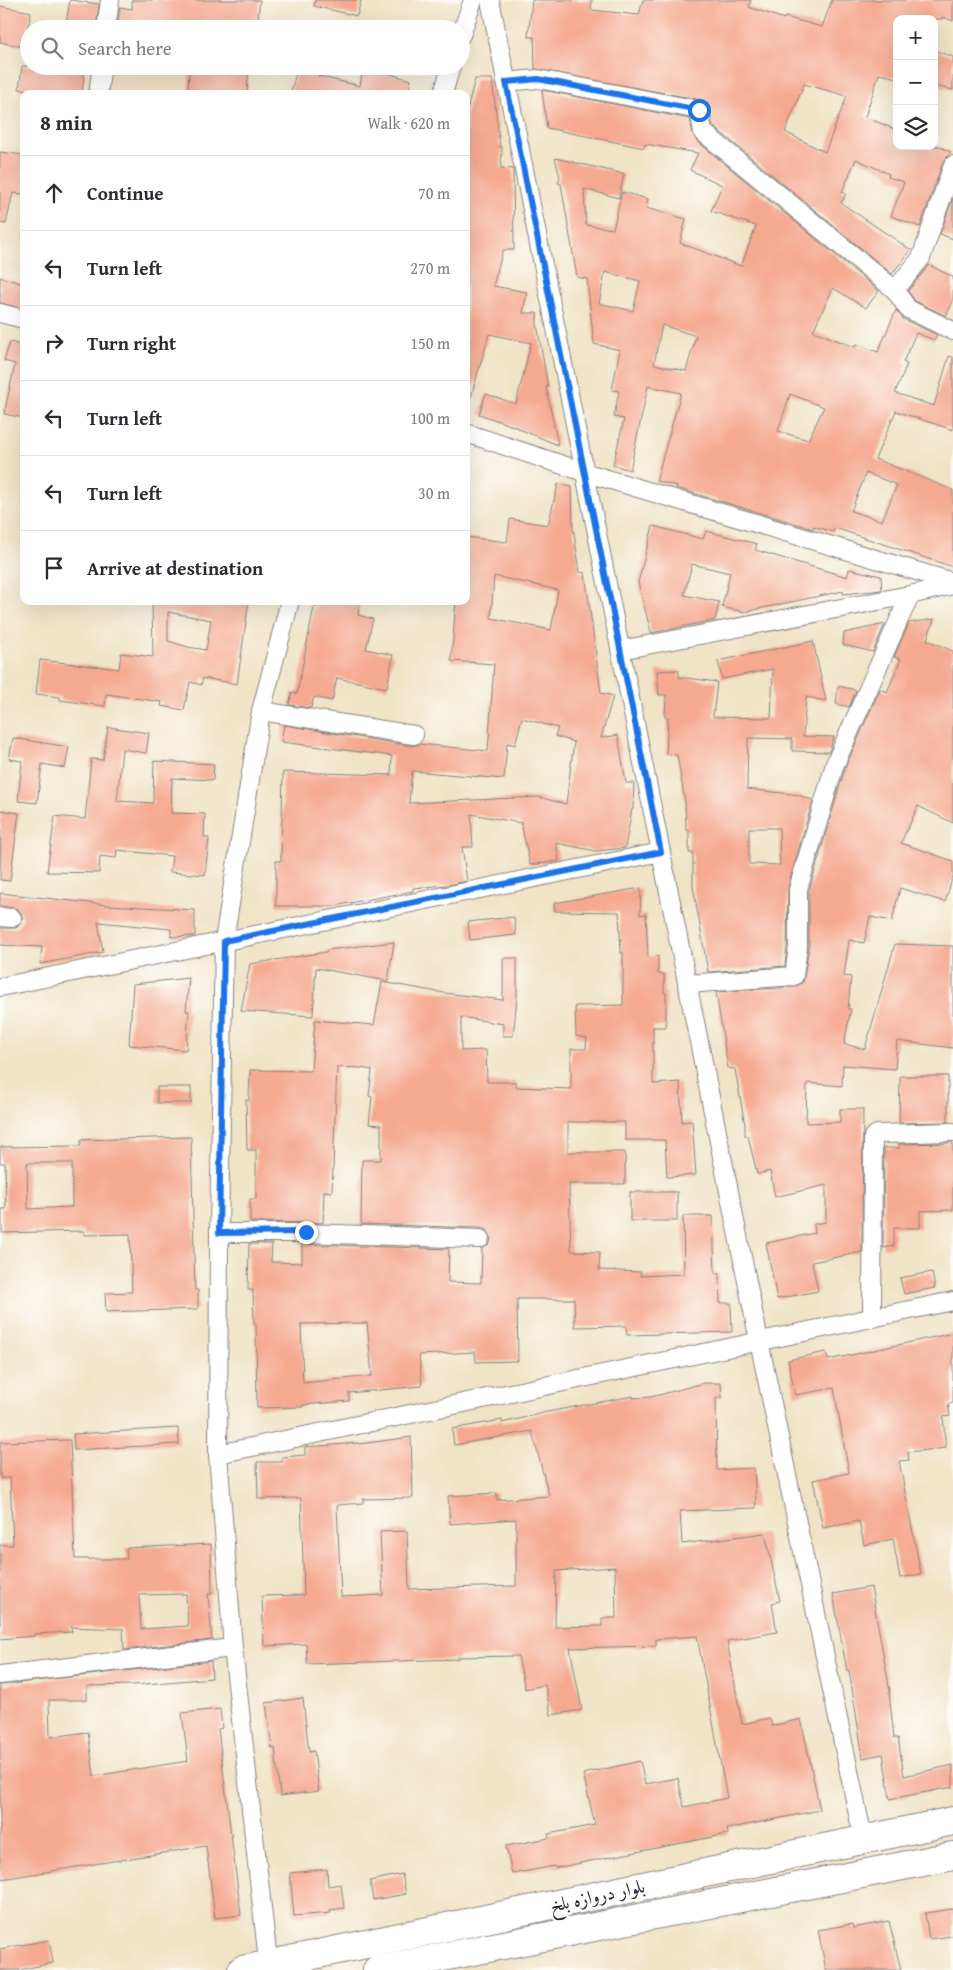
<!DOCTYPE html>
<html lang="en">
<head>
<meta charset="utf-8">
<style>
  :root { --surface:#fff; --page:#f7f7f7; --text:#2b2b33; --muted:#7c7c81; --line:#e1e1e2 }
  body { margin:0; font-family:"Gentium Book Plus",Amiri,serif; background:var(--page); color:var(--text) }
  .controls { position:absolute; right:15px; top:15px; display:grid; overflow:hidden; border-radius:10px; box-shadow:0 5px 20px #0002 }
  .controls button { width:45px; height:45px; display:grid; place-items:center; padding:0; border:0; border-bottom:1px solid var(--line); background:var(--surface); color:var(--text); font:25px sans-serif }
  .stop { position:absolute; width:15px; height:15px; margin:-11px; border:4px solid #1a73e8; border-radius:50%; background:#fff }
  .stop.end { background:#1a73e8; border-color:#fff; box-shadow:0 1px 5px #0008 }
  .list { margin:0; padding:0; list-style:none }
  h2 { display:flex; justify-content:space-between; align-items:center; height:65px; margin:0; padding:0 20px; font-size:21px }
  h2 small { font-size:16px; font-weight:400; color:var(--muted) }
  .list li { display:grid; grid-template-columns:32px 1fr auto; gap:15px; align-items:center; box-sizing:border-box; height:75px; padding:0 20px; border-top:1px solid var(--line) }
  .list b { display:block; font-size:19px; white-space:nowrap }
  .list em { font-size:16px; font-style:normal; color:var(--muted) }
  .icon { flex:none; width:28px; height:28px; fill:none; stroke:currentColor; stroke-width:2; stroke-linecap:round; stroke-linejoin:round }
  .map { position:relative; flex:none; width:953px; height:1970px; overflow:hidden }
  .search { position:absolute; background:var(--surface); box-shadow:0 5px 20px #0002; left:20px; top:20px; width:450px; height:55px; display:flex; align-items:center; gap:12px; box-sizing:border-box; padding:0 18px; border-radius:28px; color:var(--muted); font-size:19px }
  .panel { position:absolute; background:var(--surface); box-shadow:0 5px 20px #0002; left:20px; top:90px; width:450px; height:515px; border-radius:10px }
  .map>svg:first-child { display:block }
</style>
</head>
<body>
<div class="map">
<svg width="953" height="1970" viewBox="0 0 953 1970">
  <rect width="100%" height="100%" fill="#fdfcf7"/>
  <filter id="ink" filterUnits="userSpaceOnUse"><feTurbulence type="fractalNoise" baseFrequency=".02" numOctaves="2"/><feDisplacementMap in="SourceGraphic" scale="10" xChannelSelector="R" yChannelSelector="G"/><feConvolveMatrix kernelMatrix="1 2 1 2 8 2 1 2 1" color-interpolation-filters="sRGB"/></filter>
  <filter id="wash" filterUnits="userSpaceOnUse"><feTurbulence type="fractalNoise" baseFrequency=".0096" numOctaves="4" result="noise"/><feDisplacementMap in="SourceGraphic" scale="20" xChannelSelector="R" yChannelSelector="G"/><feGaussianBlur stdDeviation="1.12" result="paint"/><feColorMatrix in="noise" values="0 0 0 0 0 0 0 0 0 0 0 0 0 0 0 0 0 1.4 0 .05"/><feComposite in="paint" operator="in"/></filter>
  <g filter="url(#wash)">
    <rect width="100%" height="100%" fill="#f0e3c6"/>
    <g id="blocks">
      <!-- building -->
      <g fill="#f5a990" fill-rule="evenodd">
        <polygon points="70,0 99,4 96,28 66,23"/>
        <polygon points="132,0 260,0 258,20 251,19 249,29 117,29 120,7 132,9"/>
        <polygon points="315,0 361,0 357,16 314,6"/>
        <path d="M532,0H592L591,10L639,15L643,0H751L749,7L784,19L785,17L822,27L832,0H953V21L943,17L942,19H897V78L879,74L865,117L897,130V146H938L951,152L943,162L920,227L891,216L904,182L888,177L889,174L856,159L842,192L846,194L841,203L911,250L892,274L713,126L709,108L707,103L702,100L535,69L534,37H528ZM804,84L847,96L825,152L785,132Z"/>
        <polygon points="0,6 31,12 24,47 0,42"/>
        <polygon points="934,50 953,57 953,90 934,86"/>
        <polygon points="22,66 85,66 82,94 27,94 27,90 19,89"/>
        <polygon points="189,66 249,66 247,94 188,94"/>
        <polygon points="363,66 391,66 390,74 411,80 408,94 290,94 298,67 319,73 318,76 360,86"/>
        <polygon points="475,79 492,79 500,147 502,147 501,168 513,169 514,250 503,250 493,286 527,292 523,313 537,313 537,324 548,387 546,387 558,445 519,429 519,428 479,414 486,394 516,404 531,343 489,334 471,397 466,396 466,114"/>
        <path d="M542,90L690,119L693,134L696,140L879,291L866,308L833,288L813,331L855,347L856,344L878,352L896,310L903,319L937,335L934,340L916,333L903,362L907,364L895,393L934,406L949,356L953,357V430L896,411L875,459L953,490V567L835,528L833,532L813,526V529L804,526L676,488L677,486L656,481L681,393L648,386L630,470L613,465L624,419L614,417L619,391L612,390L620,350L594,344L587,279L577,277L561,184L558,183L560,177L555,158L624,174L619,198L584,189L586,225L613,229L622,192L648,199L646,208L686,219L680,243L741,266L756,226L711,211L722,185L690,170L698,153L645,144L644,148L547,128ZM605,272L640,281L633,311L599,303ZM662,325L696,336L686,371L654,364ZM790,394L824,407L808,440L778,431ZM866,473L897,485L882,521L851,511Z"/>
        <polygon points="0,152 24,155 23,194 13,193 6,224 0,223"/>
        <polygon points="953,198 953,239 940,234"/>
        <polygon points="929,265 953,277 953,301 946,316 915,301 908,291"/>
        <polygon points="0,277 24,284 22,308 0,303"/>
        <polygon points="10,342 24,346 24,418 4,414 15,364 4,361"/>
        <path d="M558,484L572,487L573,527L580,572L585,573L601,693L613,696L601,738L618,735L626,783H634L633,809H632L625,848L596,851L556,843L559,861L530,865L521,823L471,814L473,847H462L467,881L447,885L413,888V891L334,906H276V861H281L283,772L391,775L392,756L281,742L284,725L412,746L419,744L488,751L494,664L451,661L456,601H466V537L507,542L510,519L548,525ZM494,576L558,590L551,630L491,618ZM522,718L558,728L555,736L574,742L566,804L538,797L409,803L412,771L504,779L507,743L515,745Z"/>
        <polygon points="653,526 703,539 706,531 757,544 755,550 847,577 849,569 881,576 882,590 843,594 843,591 744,612 722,607 730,573 692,564 684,595 719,602 715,620 651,633 638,582"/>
        <path d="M152,601H249L237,684L203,678L201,685L190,682L184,710L161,706L162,702L106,694L105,706L60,700V697L36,694L40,660L119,669L121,653L153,657ZM168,612L211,620L206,650L188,647L168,641Z"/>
        <polygon points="318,601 360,601 358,615 373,619 366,649 393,655 387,688 337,678 332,701 314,697 311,708 289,705 292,692 297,694 314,607 317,607"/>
        <polygon points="934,619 927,640 953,651 953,823 918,806 901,843 953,861 953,876 945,902 900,888 892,921 870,917 864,943 849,940 844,976 851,977 848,1009 851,1009 844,1044 865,1049 895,944 953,946 953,1048 897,1041 895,1069 843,1065 842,1086 807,1083 806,1123 840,1122 840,1109 863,1109 862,1252 812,1262 818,1291 777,1299 766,1243 815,1233 814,1224 826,1222 826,1185 775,1197 770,1171 757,1174 748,1136 745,1136 745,1125 735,1069 728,1068 716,992 795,987 803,982 809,947 809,891 845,768 880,689 887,692 901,659 894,657 909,623"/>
        <polygon points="885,624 873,652 843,645 844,633"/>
        <path d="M813,641L826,701L806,697L803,736L834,737L829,752L792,751V739L748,738L747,789L800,795V796L813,800L788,886L787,946L785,966L708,972L693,886V853H689V830H686L685,802L677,755L666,754L668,717H665L666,695H659L657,671L679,670V677L717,682L713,717L771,718L773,669L722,679L718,661ZM749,828H779L780,865L749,864Z"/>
        <polygon points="838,686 856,690 849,707 836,704"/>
        <polygon points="108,727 149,733 146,753 122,749 117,801 153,803 154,761 214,764 213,780 172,778 171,813 205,814 204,837 209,838 205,875 170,872 172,856 117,850 116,858 100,856 99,873 47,872 55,816 85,819 91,759 103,760"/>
        <polygon points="13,738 69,747 65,768 42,764 37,803 18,801 22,761 9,759"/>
        <polygon points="1,810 19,813 10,881 0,880"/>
        <path d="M641,888L640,915L646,914L648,957L658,956V974H664V993H666V1027H653V1084L680,1082L682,1122L692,1121L696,1175L667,1177L665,1140H625V1122H568V1152H625V1184H569L571,1251L600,1252L599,1270L641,1272L640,1276L684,1274L683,1216H713L715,1273H719L720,1303H731L732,1332L627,1335L626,1326L575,1327L574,1299H517L518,1361L476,1362L475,1352L419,1355L422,1386L349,1393V1401L303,1405V1407L257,1408L256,1324H254L253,1290H248L249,1244H272L271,1262L302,1263V1244L449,1249L448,1282L481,1283L482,1249L489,1245L491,1239L486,1230L480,1228L361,1224L362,1160H381V1125L369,1124L372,1097L369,1096L372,1070L361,1068L337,1067L332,1192L324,1191L323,1223L250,1222V1199H256V1150H247L246,1100H249L250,1070L311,1071L315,1020L374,1025L382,982L444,993L503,1000V958H517V999L513,1036H503V1024L461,1017V1051L486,1050L487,1082H516V1087L571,1089V1049H586L587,1038L576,1036L575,1006L623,1005V953H621L619,912L555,911L554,903ZM367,1323L372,1376L303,1383L301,1324Z"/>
        <polygon points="0,893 108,905 195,910 195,936 171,937 171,929 98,922 103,952 40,964 42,947 0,945 0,928 16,928 20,924 23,918 21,913 18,909 0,906"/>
        <polygon points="514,917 516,935 470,940 468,922"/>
        <polygon points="394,942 388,981 316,968 313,1016 241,1011 250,964 326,952 327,950"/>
        <polygon points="189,978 186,1011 189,1011 186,1050 129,1045 133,984"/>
        <polygon points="900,1076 948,1076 948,1122 899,1123"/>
        <rect x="157" y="1087" width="34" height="16"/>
        <path d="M191,1137L195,1290H198V1309L106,1312L105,1293L132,1292L130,1234L84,1235V1231L2,1233V1209H6L5,1163H0V1147L81,1146V1140ZM27,1163H72V1207L28,1209Z"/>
        <polygon points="953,1143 953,1210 920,1211 920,1228 894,1228 894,1246 883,1248 884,1148 899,1148 899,1144"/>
        <rect x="630" y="1192" width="47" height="29"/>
        <polygon points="932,1272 935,1288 904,1294 900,1278"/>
        <polygon points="953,1333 953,1403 948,1404 950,1416 943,1417 946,1448 908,1452 909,1460 899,1461 921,1574 900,1578 893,1539 864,1545 859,1521 823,1528 813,1480 849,1473 834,1388 795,1395 788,1360 826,1352 828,1360"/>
        <path d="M704,1383H721L722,1398H716L717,1470L754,1468L756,1508L680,1511L682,1544L765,1533L780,1601L772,1603L777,1632L727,1641L742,1724L770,1718L772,1726L801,1719L820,1810L727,1829L728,1834L555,1868L554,1866L512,1874L506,1846L549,1838L548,1834L595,1825L583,1774L640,1761L645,1784L678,1778L684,1807L727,1798L697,1636L656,1639V1646L570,1648L582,1710L551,1715L545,1685L525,1689L518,1656L458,1657V1659L307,1664L306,1644L264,1646L262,1596L304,1595L301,1498L258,1499L257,1462H282V1457L305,1455V1447L358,1443L359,1444L411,1437L413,1498L363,1499V1503L337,1505L341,1597L383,1595L380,1532L407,1531L409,1589L516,1586V1519L450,1524L448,1496L497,1493V1500L549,1496L532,1431L454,1445L452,1429L502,1420V1423L547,1412L633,1396V1398L651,1397ZM615,1567L616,1618H602V1626L555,1627L556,1571Z"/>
        <polygon points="178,1428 179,1444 74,1450 73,1434"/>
        <path d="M70,1440L75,1559H127L126,1548L211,1544L212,1594H208L212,1640L124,1650L123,1629L71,1627L72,1632L34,1634V1636L0,1639V1545H13L10,1478H0V1442ZM186,1594L188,1626L141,1629L139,1595Z"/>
        <polygon points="871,1587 890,1692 889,1692 894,1738 898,1738 904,1776 953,1765 953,1787 890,1799 883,1754 863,1758 849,1670 847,1671 833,1594"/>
        <polygon points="211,1661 212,1678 134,1685 87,1686 87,1700 49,1700 50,1737 88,1732 94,1776 188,1761 182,1713 220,1709 222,1728 218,1729 241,1915 215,1918 206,1846 2,1879 0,1869 0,1685"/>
        <polygon points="303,1698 309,1752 314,1751 319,1791 280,1796 275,1748 272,1748 266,1703"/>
        <polygon points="327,1869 328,1886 341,1884 344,1908 330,1910 331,1913 294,1916 290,1873"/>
        <polygon points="402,1874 406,1894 373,1900 370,1881"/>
        <polygon points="953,1909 953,1936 929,1939 925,1913"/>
        <polygon points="889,1921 901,1970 826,1970 818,1930 852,1924 853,1928"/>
        <polygon points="49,1940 53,1963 19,1970 0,1970 0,1949"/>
      </g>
    </g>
  </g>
  <g filter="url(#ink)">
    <use href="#blocks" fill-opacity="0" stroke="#898280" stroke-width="1"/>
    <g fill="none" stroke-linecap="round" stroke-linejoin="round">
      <!-- minor casing -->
      <g stroke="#898280" stroke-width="20">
        <g id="minor">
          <polyline points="490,0 759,1341 863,1838"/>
          <polyline points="106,29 110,0"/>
          <polyline points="461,35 473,0"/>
          <polyline points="506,82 538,79 699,110 703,132 895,290 908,309 953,331"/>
          <polyline points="98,94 102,66"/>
          <polyline points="443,94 451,66"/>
          <polyline points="895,290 921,258 953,165"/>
          <polyline points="0,313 24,319"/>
          <polyline points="466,433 584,472 953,582"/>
          <polyline points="620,650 910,595 953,585"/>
          <polyline points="261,711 414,735"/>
          <polyline points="0,917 12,918"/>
          <polyline points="687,984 794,976 798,947 798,889 835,764 910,595"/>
          <polyline points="0,987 661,852"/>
          <polyline points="219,1233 306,1233 480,1239"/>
          <polyline points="872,1318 873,1137 877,1134 953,1132"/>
          <polyline points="218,1454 953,1301"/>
          <polyline points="0,1675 233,1648"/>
          <polyline points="269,1970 233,1648 218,1454 219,1233 224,941 261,711 290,601"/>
        </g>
      </g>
      <!-- primary casing -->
      <g stroke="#898280" stroke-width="30">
        <g id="primary">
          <polyline points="242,1970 953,1821"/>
          <polyline points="377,1970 953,1856"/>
        </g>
      </g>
      <!-- minor -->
      <use href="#minor" stroke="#fff" stroke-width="18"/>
      <!-- primary -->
      <use href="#primary" stroke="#fff" stroke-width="28"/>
    </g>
  </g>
  <g fill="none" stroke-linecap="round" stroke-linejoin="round" filter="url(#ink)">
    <!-- route -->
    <polyline stroke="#1a73e8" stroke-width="6" points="306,1232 219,1233 224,941 661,852 506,82 538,79 699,110"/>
  </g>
  <g text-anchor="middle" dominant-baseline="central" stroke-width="4" stroke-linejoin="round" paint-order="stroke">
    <!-- street labels -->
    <g font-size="19" fill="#22223b" stroke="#fdfcf7">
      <text transform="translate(597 1895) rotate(-12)">بلوار دروازه بلخ</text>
    </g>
  </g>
</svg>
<div class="controls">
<button>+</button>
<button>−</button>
<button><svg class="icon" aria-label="layers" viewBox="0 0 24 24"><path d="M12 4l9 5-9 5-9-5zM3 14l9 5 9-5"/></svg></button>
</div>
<div class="stop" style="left:699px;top:110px"></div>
<div class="stop end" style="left:306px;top:1232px"></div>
<div class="search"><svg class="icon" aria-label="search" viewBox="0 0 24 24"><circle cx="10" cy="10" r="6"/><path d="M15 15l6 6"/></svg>Search here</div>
<section class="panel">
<h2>8 min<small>Walk · 620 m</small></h2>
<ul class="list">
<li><svg class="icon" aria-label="ahead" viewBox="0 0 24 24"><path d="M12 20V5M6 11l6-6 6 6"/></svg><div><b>Continue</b></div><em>70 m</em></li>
<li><svg class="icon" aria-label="left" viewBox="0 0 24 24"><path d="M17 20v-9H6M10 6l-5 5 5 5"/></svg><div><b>Turn left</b></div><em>270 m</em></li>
<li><svg class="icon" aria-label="right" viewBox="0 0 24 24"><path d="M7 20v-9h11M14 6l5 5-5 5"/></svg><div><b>Turn right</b></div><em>150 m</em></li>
<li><svg class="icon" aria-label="left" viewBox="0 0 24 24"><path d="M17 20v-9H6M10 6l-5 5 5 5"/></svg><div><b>Turn left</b></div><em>100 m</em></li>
<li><svg class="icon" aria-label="left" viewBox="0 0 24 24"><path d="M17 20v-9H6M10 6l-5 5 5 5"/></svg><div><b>Turn left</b></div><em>30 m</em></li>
<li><svg class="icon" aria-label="arrive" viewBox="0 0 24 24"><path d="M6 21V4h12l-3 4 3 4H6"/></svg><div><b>Arrive at destination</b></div></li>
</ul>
</section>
</div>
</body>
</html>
